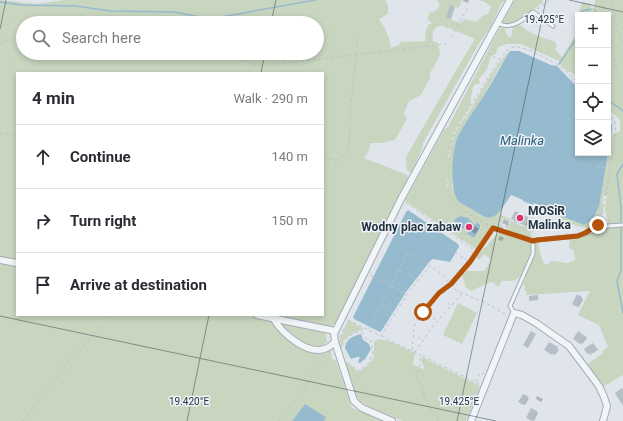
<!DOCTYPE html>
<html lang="en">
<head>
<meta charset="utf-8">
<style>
  :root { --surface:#fff; --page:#f2f2f3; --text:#2b2b33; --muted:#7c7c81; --line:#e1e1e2 }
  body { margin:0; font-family:Roboto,sans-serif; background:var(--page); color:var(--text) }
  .controls { position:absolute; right:12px; top:12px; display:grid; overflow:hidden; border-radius:0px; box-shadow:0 2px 6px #0003 }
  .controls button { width:36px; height:36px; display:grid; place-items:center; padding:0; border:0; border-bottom:1px solid var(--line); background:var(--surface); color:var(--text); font:20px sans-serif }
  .stop { position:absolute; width:12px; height:12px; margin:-9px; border:3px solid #b45309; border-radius:50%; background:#fff }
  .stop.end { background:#b45309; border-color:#fff; box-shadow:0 1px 4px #0008 }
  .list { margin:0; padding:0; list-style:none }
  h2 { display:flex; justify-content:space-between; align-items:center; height:52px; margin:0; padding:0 16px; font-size:17px }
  h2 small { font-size:13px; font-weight:400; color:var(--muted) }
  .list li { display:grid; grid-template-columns:26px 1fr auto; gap:12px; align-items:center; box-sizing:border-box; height:64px; padding:0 16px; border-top:1px solid var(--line) }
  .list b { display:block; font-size:15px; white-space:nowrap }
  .list em { font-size:13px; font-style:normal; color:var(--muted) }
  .icon { flex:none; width:22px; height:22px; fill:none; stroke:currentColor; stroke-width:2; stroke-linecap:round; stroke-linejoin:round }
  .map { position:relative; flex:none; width:623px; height:421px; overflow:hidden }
  .search { position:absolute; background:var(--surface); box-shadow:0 2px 6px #0003; left:16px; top:16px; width:308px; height:44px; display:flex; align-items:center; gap:10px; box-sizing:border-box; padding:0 14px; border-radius:22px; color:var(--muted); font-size:15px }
  .panel { position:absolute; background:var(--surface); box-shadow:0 2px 6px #0003; left:16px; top:72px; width:308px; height:244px; border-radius:0px }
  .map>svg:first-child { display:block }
</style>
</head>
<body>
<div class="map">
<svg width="623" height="421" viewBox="0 0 623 421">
  <rect width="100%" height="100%" fill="#dfe5ea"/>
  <!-- green -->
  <g fill="#c8d5bf" fill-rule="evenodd">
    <path d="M0,0L37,4L65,0H385L388,5V14L379,19C385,28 390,38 391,48L399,45L400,42C407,41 418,42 426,41L425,34L428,25L432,23L427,19L430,12L435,11L440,6L437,0H462L459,8L450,6L447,18L461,23L465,19L477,22L482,16L488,14L491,6L483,1L475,0H506L501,4L491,26L478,45L423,143L422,149L411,173L407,170L406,157L458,67L475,39L449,28H446L444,26C433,25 432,31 433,41L438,43L440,54L437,61L430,73V78L421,95L409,101L404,113L407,119L395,140L382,143H370L369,150L364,158L407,175L408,180L337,321L332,326L320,325L318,331L325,333L327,341L324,346L331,351L332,359L336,360L352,408L385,421H324L325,417L305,404L292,421H0ZM23,23H317V53H23ZM17,73H323V315H17Z"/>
    <path d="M515,0H543V2C532,10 518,27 502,23Z"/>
    <path d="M595,0H623V375L603,387L586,366L589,363L603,353L602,351L608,347L599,325L578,315L590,291L526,295L527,292L524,290L525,287L523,283L526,278L522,276L513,281H502L498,287L493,282C485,283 480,287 472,291L466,288L462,275L467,271H484L491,260L484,254L479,260L476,256L486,247L496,235L501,232L531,242V251L534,252L535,242H538L541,256L544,264H549L551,261L568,263L575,260L574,251L569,248L570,239L576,238L606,228L609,224L605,210L607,196H603C603,203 603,211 601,218C593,239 567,221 554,215L555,214L584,225L595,216L599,207L612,134L619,132C623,118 618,118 608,109V15H578V22L576,17L580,9L582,2L591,4L590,10L595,6Z"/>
    <path d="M519,24C529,34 542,37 555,42L557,45L555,49L562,57L576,34L578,24V78L570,71L568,72L561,66L559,61L521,44H506L498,47L496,54L491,56L487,69L479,79L480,83L474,85C472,90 470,100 471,105L454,132L448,154L447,188L449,185C446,169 449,148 455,133C459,126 464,119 469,112C479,96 496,62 510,51L498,69L485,94L453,163L452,187L456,194L457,199L459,202L487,218L493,216L503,207L501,215L510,219L509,221L503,218L500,224L503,226L501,230L493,227L477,250L405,201L444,130L448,127L500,28L502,27L505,29L506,34L511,38L513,26ZM460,216L466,218L475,225L477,222L481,227L474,238L467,234L469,231L456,225L454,220Z"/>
    <polygon points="529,217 531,218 531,239 507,230 511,221 524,227"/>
    <polygon points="458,303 477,313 462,344 443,335"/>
    <path d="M348,320L362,328L361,330C353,333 342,337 342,347C341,352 344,357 345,361L339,341Z"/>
    <polygon points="379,339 389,341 415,353 413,364 425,370 421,360 422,357 480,386 466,421 403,421 368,406 360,401 354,392 345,361 358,372 367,366 374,358 374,342"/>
  </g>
  <!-- water -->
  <g fill="#96bbce">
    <path d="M510,51H519L551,65L557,66L578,88V153H608V119L612,125V131L599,207L593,219L584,225L540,208L541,206L534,203L533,205L523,201V200L511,195C505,203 497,221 485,217L459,202C449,190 452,157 456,142C459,131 476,108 483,97C493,82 500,66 510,51Z"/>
    <polygon points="408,210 458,244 459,247 450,262 433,259 430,261 406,292 382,330 380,332 354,319 353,317 406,212"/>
    <polygon points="460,216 468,218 475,225 477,222 480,225 480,228 474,238 467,234 469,231 462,228 460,229 457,227 454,220"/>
    <path d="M361,334L363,340L369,344L371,349L365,359L360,363L358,362L360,357H357L351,359L345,348C346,339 353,336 361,334Z"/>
    <polygon points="305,404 326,417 324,421 292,421"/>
  </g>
  <!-- shadow -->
  <g fill="#0003">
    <polygon points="463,0 469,0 468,3 463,1"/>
    <polygon points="516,213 531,220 528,226 516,221"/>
    <polygon points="504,219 509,222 508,226 502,223"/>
    <polygon points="475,226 479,229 475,234 471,231"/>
    <polygon points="500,236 504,238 502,241 498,240"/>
    <polygon points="577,296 583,299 579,307 573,304"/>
    <polygon points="579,333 587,338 582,344 574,338"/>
    <polygon points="523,395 529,398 525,405 519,402"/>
    <polygon points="537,396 543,399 541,402 536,399"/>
    <polygon points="532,410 538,413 534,421 528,418"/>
  </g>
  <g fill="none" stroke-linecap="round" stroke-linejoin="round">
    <!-- stream -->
    <g stroke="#96bbce" stroke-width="1.5">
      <polyline points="0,2 21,5 76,6 110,11 174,12 210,19 315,0"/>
      <polyline points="595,10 596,15"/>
      <polyline points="581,15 582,11 591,9"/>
      <polyline points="559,64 578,36"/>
      <polyline points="608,98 611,102 623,111"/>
      <polyline points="621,222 621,207 617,174 623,164"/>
      <polyline points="621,228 621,270 617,281 623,313"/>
    </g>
  </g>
  <!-- building -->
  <g fill="#b5bfc8">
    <polygon points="450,5 455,7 451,19 446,18"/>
    <polygon points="515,211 528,217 525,226 511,219"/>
    <polygon points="577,294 582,297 577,307 572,304"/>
    <polygon points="538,295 538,300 529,301 529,296"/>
    <polygon points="531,331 536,334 528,348 523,345"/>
    <polygon points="578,331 586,337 580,344 573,339"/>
    <polygon points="549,342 558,347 557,349 559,350 555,355 553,354 552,355 544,350"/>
    <polygon points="593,343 598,350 590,355 589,353 587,354 584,349"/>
    <polygon points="622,388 623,390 623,406 615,393"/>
    <polygon points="523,394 528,396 523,405 518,402"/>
    <polygon points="531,408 537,411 532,421 526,418"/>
  </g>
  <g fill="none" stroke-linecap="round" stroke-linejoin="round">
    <!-- service casing -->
    <g stroke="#a4adb5" stroke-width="5">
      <g id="service">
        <path d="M498,23C510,31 524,19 533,12L553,26"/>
        <polyline points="514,313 510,306 533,254 533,241 537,240 577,236 608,226 623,225"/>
      </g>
    </g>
    <!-- minor casing -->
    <g stroke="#a4adb5" stroke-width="8">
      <g id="minor">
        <polyline points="0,260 17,263"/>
        <polyline points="257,315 335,331"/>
        <path d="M273,318C282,333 308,357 327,348C330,347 332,344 335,342"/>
        <polyline points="392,421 362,408 354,401 335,342 334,334 401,199 510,0"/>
        <polyline points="471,421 514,313 522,315 536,323 569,346 599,386 604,397 607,406 603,421"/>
      </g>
    </g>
    <!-- path -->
    <g stroke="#bdc3c8" stroke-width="1" stroke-dasharray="3 3" stroke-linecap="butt">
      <polyline points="602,0 606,15"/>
      <polyline points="612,0 618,32 623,42"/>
      <polyline points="537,9 550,0"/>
      <polyline points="57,23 73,22 80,23"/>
      <polyline points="608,23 617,73 623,86"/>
      <polyline points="451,37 468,7"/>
      <polyline points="0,44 23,33"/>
      <polyline points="232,53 251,64 268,65 446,44"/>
      <polyline points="488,53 499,60"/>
      <polyline points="249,73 251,64"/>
      <polyline points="608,123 613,120"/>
      <polyline points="0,134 17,134"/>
      <polyline points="323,159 336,160 349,151 350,114 358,35"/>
      <polyline points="597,166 610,169"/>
      <polyline points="406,203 477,252 493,228 528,240"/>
      <polyline points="590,206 603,209"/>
      <polyline points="532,218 533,237"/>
      <polyline points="598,224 602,218 616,133 615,122 608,113"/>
      <polyline points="507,227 510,220 517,223"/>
      <path d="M493,228L480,221L460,208L452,200L448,189V154L454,133L499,60C503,55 506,49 513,47C522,45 551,60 559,66C566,71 572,77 578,83"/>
      <polyline points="502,230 504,226 507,227 506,231"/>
      <polyline points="461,240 469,229"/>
      <polyline points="449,244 448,247 469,262"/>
      <polyline points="399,270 417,279"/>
      <polyline points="370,275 406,293"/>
      <polyline points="448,303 450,305"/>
      <polyline points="381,304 407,253 429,265"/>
      <polyline points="433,318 436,321"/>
      <polyline points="348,320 381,336 407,294 430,266 438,271 457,291 486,303 507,315"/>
      <polyline points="369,329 381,304 394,311"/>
      <polyline points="381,336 412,351"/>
      <polyline points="340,337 344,327"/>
      <polyline points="418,337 423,340"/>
      <path d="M343,345C346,337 353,333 361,331L363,328"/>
      <polyline points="415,352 433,326 462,294"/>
      <polyline points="423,356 479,384"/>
      <polyline points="348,363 358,371 369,363 373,354 372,342 366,339 361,331"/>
      <polyline points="476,382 480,373 484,374"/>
      <polyline points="23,421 71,359 101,327 110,315"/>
      <polyline points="278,421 301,394 324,355"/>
      <polyline points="438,421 425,399 422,387 416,375 420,366 420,359 422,356 412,351 414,327 418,319 428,305 439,293 451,285 470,262 477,252"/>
    </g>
    <!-- service -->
    <use href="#service" stroke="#f2f5f7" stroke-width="3"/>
    <!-- minor -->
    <use href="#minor" stroke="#f2f5f7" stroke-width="6"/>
  </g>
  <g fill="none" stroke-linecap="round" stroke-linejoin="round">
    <!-- route -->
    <polyline stroke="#b45309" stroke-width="5" points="423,312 439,293 451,284 470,262 493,228 533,241 537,240 578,236 585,233 598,225"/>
  </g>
  <!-- ticks -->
  <path fill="none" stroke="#263543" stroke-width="1" stroke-opacity="0.45" d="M569,0L623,12M271,23L276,0M0,29L6,0M261,73L265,53M0,316L496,421M187,421L209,315M457,421L546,0"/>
  <!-- markers -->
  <g fill="#dd366c" stroke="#eef3f7" stroke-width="1.5">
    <circle cx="520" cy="218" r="4"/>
    <circle cx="469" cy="227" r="4"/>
  </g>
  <g text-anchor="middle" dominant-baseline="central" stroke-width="3" stroke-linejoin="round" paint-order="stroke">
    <!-- poi labels -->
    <g font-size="12" font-weight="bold" fill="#263543" stroke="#eef3f7" text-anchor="start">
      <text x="528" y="211">MOSiR<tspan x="528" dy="14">Malinka</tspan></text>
      <text x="461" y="227" text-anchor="end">Wodny plac zabaw</text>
    </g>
    <!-- water labels -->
    <g font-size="13" font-style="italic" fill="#2b5d7b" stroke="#eef3f7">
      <text x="522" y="140">Malinka</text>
    </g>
  </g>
  <g font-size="10" text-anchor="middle" fill="#263543" stroke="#eef3f7" stroke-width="3" stroke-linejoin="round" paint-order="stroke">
    <text x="544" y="23">19.425°E</text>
    <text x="189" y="405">19.420°E</text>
    <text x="459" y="405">19.425°E</text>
  </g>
</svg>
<div class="controls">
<button>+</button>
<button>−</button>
<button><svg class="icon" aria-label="locate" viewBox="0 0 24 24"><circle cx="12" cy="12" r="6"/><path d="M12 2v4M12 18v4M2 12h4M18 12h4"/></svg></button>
<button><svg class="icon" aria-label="layers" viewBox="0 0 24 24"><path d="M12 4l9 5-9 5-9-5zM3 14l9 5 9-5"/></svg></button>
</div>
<div class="stop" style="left:423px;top:312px"></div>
<div class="stop end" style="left:598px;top:225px"></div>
<div class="search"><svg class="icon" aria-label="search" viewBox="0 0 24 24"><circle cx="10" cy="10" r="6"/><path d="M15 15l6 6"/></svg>Search here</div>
<section class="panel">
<h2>4 min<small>Walk · 290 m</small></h2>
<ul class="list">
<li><svg class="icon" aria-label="ahead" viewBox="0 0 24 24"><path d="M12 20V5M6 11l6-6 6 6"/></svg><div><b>Continue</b></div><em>140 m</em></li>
<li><svg class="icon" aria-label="right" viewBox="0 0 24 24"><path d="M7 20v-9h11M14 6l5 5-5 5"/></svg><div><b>Turn right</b></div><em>150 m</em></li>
<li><svg class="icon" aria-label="arrive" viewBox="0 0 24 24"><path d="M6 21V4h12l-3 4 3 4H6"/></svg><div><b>Arrive at destination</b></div></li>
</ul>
</section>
</div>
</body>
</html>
